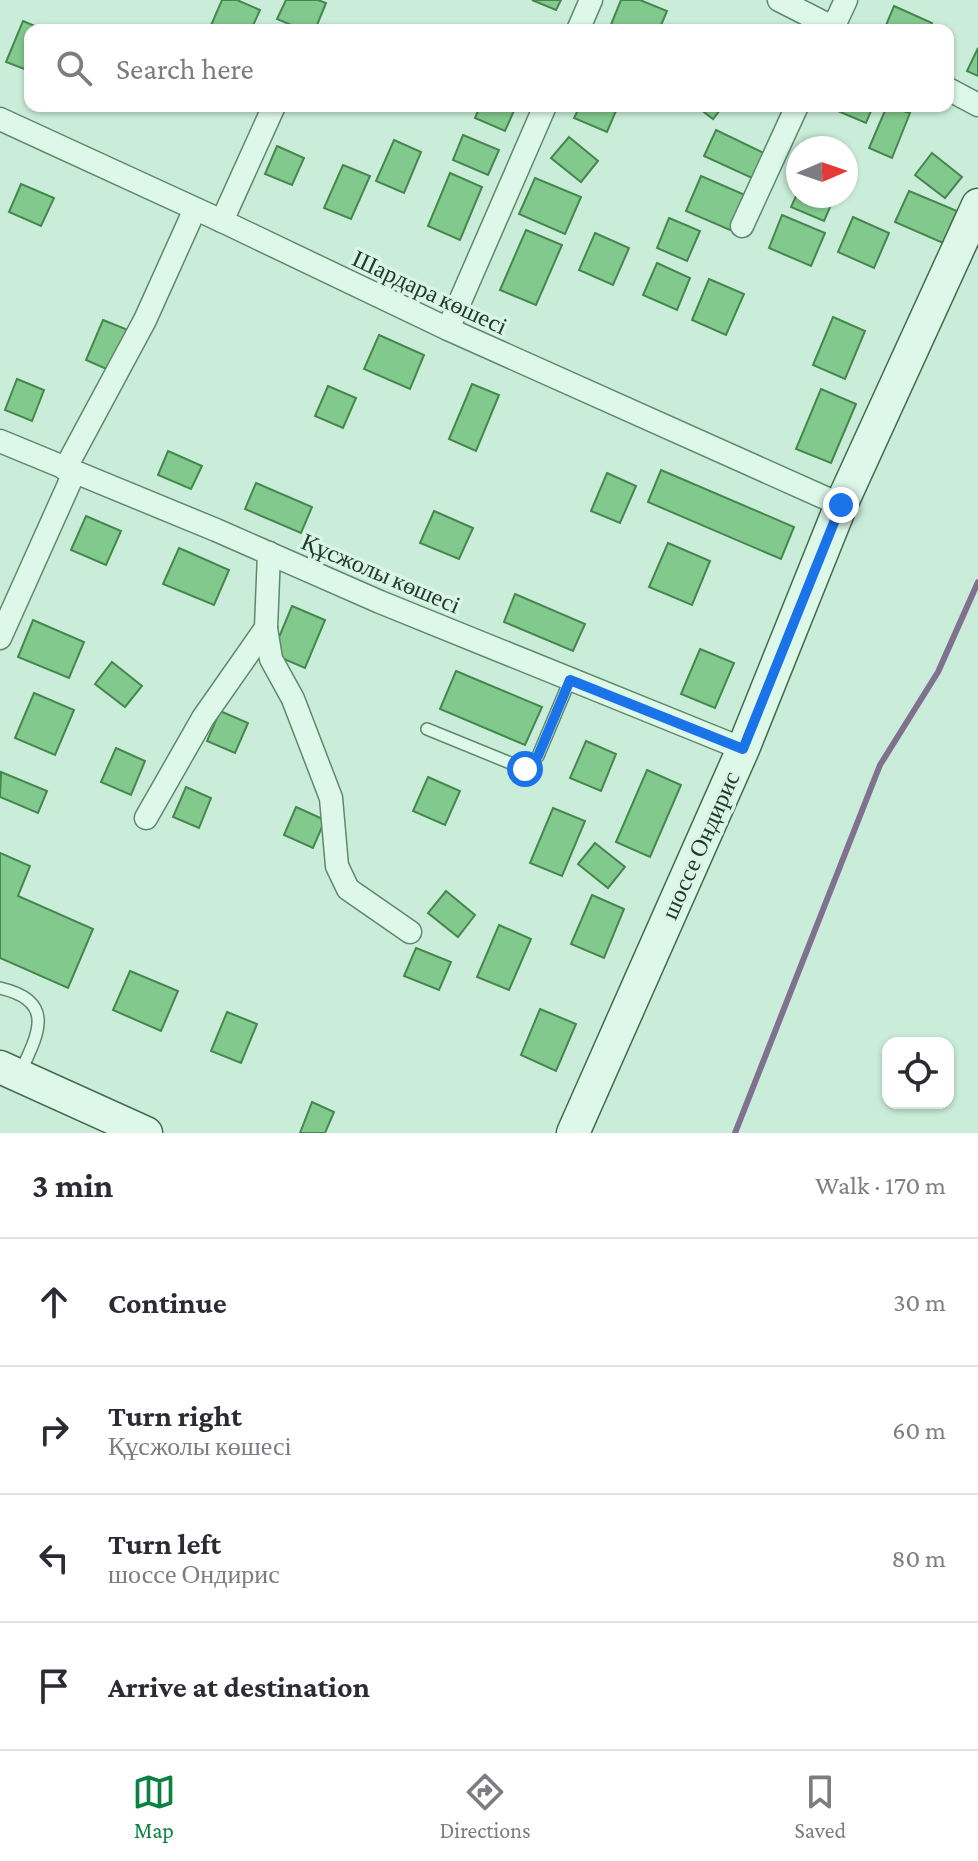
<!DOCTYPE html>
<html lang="en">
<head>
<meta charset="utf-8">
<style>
  :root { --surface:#fff; --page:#f7f7f7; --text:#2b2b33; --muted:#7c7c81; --line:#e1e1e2; --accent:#0b8043 }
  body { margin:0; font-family:"Crimson Pro",serif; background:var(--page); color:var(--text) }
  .controls { position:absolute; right:24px; bottom:24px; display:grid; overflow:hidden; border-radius:16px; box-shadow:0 2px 6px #0004 }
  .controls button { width:72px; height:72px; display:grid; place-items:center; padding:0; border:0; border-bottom:2px solid var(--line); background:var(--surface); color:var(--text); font:40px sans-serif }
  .compass { position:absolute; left:786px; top:136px; width:72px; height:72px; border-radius:50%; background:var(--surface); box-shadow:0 2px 6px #0004; rotate:88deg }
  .stop { position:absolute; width:24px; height:24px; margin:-18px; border:6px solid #1a73e8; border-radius:50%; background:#fff }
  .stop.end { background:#1a73e8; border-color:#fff; box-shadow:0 2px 8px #0008 }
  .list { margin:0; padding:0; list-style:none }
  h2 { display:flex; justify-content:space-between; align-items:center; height:104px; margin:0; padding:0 32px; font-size:34px }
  h2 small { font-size:26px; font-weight:400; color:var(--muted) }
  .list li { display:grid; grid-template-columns:52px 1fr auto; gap:24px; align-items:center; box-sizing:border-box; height:128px; padding:0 32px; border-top:2px solid var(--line) }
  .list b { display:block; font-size:30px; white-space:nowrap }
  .list p { margin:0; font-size:26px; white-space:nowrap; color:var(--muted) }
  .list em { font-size:26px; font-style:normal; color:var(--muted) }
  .icon { flex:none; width:44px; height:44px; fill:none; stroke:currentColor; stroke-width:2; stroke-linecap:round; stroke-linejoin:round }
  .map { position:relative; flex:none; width:978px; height:1133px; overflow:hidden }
  .search { position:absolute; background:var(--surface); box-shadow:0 2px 6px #0004; left:24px; right:24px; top:24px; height:88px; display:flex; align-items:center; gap:20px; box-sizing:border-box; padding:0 28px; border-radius:16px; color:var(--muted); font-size:30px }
  .sheet { height:616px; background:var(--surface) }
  nav { display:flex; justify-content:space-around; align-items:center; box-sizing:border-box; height:112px; border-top:2px solid var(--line); background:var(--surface); font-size:22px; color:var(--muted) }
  nav a { display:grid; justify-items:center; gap:4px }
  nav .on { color:var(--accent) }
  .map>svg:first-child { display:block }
</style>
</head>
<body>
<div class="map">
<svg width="978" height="1133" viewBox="0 0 978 1133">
  <rect width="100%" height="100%" fill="#caedd9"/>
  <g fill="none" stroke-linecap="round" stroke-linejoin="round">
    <!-- stream -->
    <polyline stroke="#807190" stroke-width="6" points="735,1133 880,765 938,672 978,582"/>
  </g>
  <!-- building -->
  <g fill="#82c98d" stroke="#46874f" stroke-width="2">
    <polygon points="222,0 237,0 260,10 251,30 209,30"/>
    <polygon points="286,0 318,0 326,3 315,30 303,30 277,19"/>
    <polygon points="532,0 561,0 556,10"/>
    <polygon points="621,0 640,0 667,11 659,30 617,30 610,27"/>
    <polygon points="894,6 932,23 929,30 884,30"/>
    <polygon points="23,21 44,30 30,30 30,63 27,70 6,62"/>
    <polygon points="978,48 978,76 967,71"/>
    <polygon points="480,106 516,106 505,131 475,118"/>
    <polygon points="580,106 618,106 607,132 574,118"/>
    <polygon points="696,106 723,106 713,119"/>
    <polygon points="834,106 873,106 866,123 833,109"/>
    <polygon points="887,106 910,113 892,158 869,148"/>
    <polygon points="716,130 764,153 752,178 704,156"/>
    <polygon points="463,135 499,150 488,175 453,160"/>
    <polygon points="569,137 598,161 581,182 551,158"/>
    <polygon points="394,140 421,152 404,193 376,181"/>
    <polygon points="277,146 304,158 292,185 265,174"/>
    <polygon points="932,153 962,177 945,198 915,175"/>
    <polygon points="343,165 370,176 351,219 324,208"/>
    <polygon points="450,173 482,187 460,240 428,226"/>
    <polygon points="701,176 745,195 730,230 686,211"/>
    <polygon points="535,178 581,197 565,234 519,214"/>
    <polygon points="21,184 54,198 41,226 9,212"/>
    <polygon points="909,191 957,211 943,243 895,222"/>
    <polygon points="798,192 798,196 835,196 824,221 791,207"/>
    <polygon points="782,215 825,233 811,266 769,248"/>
    <polygon points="853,217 889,233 874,268 838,252"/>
    <polygon points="669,218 700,231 687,261 657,248"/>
    <polygon points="526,230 562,245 536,305 500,290"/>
    <polygon points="595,233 629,248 613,285 579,270"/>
    <polygon points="657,263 690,278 677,310 643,295"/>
    <polygon points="709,279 744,294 726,335 692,320"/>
    <polygon points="833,317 865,331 845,379 813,365"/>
    <polygon points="103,320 128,330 111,371 86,360"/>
    <polygon points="379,335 424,355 410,389 364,369"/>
    <polygon points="17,379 44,390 32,421 5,410"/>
    <polygon points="472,384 499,395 476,451 449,439"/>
    <polygon points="328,386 356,398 343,428 315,416"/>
    <polygon points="821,389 856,404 831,463 796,449"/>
    <polygon points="168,451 202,466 191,489 158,475"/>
    <polygon points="661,470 794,527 781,559 648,502"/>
    <polygon points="607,473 636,486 620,523 591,511"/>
    <polygon points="256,483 312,507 301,533 245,509"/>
    <polygon points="434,511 473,528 459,559 420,543"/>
    <polygon points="86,516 121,531 106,565 71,550"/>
    <polygon points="668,543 710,561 692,605 649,587"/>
    <polygon points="179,548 229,570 214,605 163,584"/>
    <polygon points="515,594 585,624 573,651 504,622"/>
    <polygon points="292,606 325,620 305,668 272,654"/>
    <polygon points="33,620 84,642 69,678 18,657"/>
    <polygon points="700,649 734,663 715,708 681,694"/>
    <polygon points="112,662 142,686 125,707 95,684"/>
    <polygon points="456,671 542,707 525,745 440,709"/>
    <polygon points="34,693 74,710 55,755 15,738"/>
    <polygon points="220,711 248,723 235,753 207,741"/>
    <polygon points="586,741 616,754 601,791 570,778"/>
    <polygon points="116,748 145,761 131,795 101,782"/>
    <polygon points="647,770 681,785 650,857 616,842"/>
    <polygon points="1,772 47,791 38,813 0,797"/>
    <polygon points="428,777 460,791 445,825 413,811"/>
    <polygon points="186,787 211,798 199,828 173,817"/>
    <polygon points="296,807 325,820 313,848 284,835"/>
    <polygon points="553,808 585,821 562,876 530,863"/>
    <polygon points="595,843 625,867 608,888 578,864"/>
    <polygon points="0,853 30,866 18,896 93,929 68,988 0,958"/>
    <polygon points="446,891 475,915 458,937 428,913"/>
    <polygon points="592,895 624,909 604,958 571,944"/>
    <polygon points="499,925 531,939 509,990 477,977"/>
    <polygon points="416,948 451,962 439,990 404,976"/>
    <polygon points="130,971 178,991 161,1031 113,1010"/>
    <polygon points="540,1009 576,1024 556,1071 521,1055"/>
    <polygon points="227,1012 257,1024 241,1063 211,1051"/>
    <polygon points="312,1102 334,1112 325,1133 300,1133"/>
  </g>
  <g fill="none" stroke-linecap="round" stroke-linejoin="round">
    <!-- service casing -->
    <g stroke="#5f896a" stroke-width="14">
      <g id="service">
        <polyline points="427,729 525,769 538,756 570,680"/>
        <path d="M0,988C58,1001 37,1036 20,1073"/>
      </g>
    </g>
    <!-- minor casing -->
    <g stroke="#5f896a" stroke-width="25">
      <g id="minor">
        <polyline points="779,0 838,30"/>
        <polyline points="578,30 591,0"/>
        <polyline points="832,30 846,0"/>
        <polyline points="948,89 978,105"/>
        <polyline points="0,119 222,221 448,329 841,505"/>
        <polyline points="222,221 274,106"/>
        <polyline points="742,226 797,106"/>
        <polyline points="448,329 545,106"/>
        <polyline points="0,441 216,530 380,602 743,749"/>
        <polyline points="65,469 145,320 195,209"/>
        <polyline points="269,553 266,628 271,659 293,699 331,798 337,866 348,889 410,932"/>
        <polyline points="0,638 74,473"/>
        <polyline points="146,818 203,718 266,628"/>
      </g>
    </g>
    <!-- secondary casing -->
    <g stroke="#426b4c" stroke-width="35">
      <g id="secondary">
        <polyline points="0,1067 146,1133"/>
        <polyline points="573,1133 743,749 841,505 978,205"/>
      </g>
    </g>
    <!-- service -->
    <use href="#service" stroke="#ddf8e9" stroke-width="11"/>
    <!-- minor -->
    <use href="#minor" stroke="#ddf8e9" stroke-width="22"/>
    <!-- secondary -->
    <use href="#secondary" stroke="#ddf8e9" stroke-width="32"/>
  </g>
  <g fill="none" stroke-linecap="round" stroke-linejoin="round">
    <!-- route -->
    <polyline stroke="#1a73e8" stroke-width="10" points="525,769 538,756 570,680 743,749 841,505"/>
  </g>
  <g text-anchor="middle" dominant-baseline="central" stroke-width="7" stroke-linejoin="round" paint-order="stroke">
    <!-- street labels -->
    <g font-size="24" fill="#223a27" stroke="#d9f5e6">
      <text transform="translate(430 292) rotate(25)">Шардара көшесі</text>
      <text transform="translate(381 573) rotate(23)">Құсжолы көшесі</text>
      <text transform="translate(700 845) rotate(-66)">шоссе Ондирис</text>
    </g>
  </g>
</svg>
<div class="controls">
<button><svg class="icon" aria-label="locate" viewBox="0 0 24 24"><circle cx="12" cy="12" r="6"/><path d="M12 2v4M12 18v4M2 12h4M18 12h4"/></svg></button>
</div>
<svg class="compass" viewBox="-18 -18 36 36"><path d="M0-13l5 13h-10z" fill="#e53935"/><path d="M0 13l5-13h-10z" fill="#7c7c81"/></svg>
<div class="stop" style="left:525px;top:769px"></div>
<div class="stop end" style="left:841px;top:505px"></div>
<div class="search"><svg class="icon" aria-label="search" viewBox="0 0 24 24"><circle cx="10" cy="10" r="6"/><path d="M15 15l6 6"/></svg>Search here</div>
</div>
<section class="sheet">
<h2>3 min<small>Walk · 170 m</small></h2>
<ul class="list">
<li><svg class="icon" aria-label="ahead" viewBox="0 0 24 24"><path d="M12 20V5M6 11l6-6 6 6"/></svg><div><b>Continue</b></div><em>30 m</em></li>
<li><svg class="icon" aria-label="right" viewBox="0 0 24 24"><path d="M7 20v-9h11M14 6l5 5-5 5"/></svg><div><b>Turn right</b><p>Құсжолы көшесі</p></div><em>60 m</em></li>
<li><svg class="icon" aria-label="left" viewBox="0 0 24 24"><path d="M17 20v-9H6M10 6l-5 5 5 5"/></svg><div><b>Turn left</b><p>шоссе Ондирис</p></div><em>80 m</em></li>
<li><svg class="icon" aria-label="arrive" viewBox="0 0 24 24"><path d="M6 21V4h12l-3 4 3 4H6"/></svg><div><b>Arrive at destination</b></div></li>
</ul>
</section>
<nav>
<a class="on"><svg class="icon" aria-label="map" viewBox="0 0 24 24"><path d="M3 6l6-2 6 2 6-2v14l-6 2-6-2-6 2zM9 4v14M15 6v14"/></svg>Map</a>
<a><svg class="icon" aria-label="directions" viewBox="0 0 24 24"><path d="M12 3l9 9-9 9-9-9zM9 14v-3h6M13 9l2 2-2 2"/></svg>Directions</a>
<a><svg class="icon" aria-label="saved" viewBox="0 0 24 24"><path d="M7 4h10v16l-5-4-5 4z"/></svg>Saved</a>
</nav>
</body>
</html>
